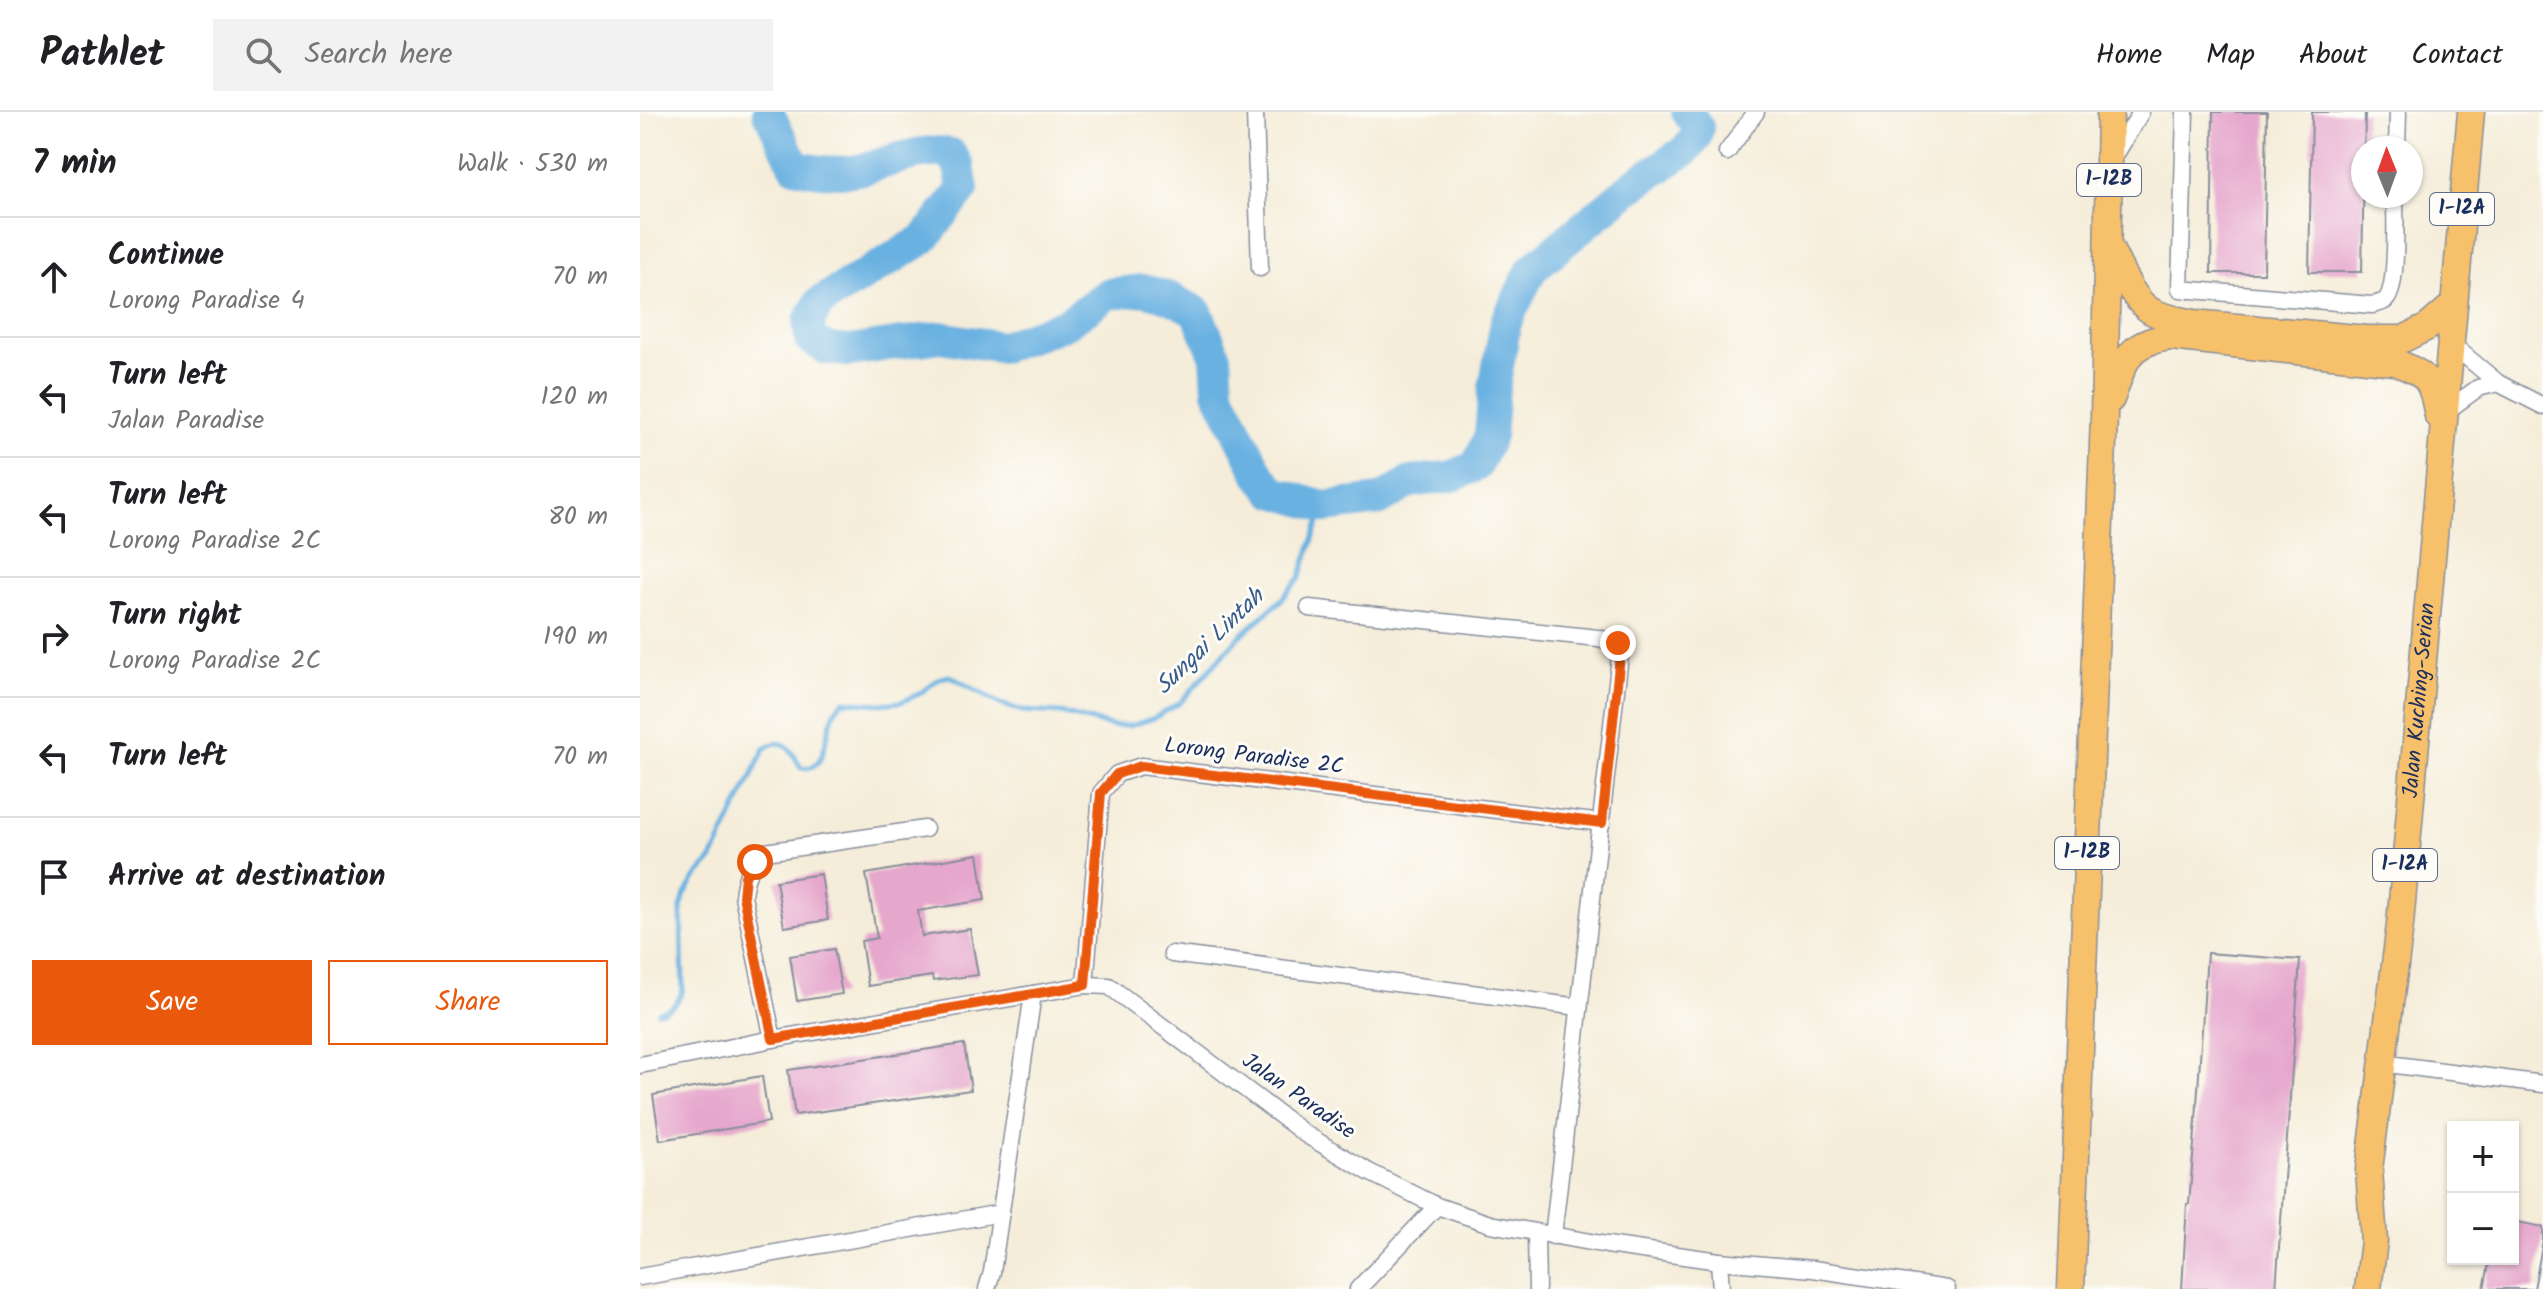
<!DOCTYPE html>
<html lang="en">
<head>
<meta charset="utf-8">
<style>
  :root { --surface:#fff; --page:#f2f2f2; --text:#202124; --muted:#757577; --line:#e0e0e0; --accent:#ea580c }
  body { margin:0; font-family:Kalam,sans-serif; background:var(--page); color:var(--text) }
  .controls { position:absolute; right:24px; bottom:24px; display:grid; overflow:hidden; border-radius:0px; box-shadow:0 2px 6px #0004 }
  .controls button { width:72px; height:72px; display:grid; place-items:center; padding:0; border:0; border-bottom:2px solid var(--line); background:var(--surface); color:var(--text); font:40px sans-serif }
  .compass { position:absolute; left:1711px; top:24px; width:72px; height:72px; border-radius:50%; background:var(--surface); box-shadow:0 2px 6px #0004; rotate:359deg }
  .stop { position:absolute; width:24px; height:24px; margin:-18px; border:6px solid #ea580c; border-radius:50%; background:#fff }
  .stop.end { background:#ea580c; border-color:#fff; box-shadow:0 2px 8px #0008 }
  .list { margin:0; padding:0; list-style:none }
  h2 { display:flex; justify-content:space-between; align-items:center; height:104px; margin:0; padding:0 32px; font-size:34px }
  h2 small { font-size:26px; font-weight:400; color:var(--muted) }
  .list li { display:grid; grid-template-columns:52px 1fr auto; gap:24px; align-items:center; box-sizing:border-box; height:120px; padding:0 32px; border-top:2px solid var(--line) }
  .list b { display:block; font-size:30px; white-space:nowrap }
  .list p { margin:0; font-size:26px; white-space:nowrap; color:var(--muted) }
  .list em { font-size:26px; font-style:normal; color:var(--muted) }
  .actions { display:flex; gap:16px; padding:24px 32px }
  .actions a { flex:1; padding:18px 0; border:2px solid var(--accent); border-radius:0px; text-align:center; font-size:28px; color:var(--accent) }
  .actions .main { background:var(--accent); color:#fff }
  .icon { flex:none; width:44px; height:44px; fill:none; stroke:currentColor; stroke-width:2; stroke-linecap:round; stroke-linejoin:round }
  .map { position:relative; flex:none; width:1903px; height:1177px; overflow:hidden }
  header { display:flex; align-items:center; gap:48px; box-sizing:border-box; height:112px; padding:0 40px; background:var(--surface); border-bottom:2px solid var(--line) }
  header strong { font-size:38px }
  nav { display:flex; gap:44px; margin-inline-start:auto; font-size:28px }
  .search { width:560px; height:72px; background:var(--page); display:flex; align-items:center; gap:20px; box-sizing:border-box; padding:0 28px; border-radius:0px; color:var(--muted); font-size:30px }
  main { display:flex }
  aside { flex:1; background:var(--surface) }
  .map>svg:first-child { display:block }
</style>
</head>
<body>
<header>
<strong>Pathlet</strong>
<div class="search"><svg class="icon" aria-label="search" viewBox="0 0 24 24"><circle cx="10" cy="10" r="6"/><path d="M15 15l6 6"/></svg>Search here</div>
<nav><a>Home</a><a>Map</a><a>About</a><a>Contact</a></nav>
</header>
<main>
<aside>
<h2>7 min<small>Walk · 530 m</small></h2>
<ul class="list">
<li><svg class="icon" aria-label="ahead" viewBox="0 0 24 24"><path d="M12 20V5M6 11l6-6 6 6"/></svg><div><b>Continue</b><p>Lorong Paradise 4</p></div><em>70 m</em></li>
<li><svg class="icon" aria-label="left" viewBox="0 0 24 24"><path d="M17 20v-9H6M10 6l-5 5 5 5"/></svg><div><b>Turn left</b><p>Jalan Paradise</p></div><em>120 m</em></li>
<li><svg class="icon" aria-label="left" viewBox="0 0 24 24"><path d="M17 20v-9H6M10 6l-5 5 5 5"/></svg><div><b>Turn left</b><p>Lorong Paradise 2C</p></div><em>80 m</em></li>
<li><svg class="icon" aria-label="right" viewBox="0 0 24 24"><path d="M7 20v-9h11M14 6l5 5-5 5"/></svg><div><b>Turn right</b><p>Lorong Paradise 2C</p></div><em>190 m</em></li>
<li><svg class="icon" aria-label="left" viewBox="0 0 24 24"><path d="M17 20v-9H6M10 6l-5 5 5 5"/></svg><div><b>Turn left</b></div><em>70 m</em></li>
<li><svg class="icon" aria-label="arrive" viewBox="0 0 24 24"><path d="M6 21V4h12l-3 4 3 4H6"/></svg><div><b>Arrive at destination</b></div></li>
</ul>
<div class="actions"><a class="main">Save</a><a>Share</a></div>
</aside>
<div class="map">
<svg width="1903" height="1177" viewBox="0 0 1903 1177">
  <rect width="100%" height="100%" fill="#fdfcf7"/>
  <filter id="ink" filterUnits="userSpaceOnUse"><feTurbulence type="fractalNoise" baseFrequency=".0125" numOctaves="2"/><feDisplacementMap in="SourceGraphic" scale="16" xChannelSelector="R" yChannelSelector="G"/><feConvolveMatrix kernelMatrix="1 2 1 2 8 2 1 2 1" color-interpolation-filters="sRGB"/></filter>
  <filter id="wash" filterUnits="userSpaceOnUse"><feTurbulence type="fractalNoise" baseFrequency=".006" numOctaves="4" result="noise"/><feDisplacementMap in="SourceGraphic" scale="32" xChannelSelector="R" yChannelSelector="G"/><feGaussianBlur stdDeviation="1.8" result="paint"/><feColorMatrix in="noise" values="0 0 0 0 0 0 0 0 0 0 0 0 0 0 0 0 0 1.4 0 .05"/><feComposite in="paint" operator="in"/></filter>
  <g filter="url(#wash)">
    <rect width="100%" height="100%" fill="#f5edd9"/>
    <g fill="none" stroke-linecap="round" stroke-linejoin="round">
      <!-- stream -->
      <path stroke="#69b1e1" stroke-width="5" d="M18,900C33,897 37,892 43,878L41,796L45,782L55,766L72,747L125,636C145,623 152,639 161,656C194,660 180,606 204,589L240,592L261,590L279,582L300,566L310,564L360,592L383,599L421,601L471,614H490L514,606L540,591L598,526L640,489L660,466L684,395"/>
      <!-- river -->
      <path stroke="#69b1e1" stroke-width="32" d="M128,0L155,54C174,59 198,62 218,58C247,52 282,34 311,42L319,55L323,77L284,127L180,190L169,209L170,227L187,237L210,239L300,225L362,235L425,212L468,182L504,178L531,186L557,200L576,245L578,279L619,362L634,380L684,395L740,388L770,370L813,364L836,354L850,324L854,276L866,210L892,157L993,73L1045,39L1055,27L1058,15L1047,0"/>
    </g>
    <g id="blocks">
      <!-- building -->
      <g fill="#e6a7cd">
        <polygon points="1573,0 1627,0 1624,161 1571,161"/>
        <polygon points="1672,0 1725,0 1722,160 1669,160"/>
        <polygon points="338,742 345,788 278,799 282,824 330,817 338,863 293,869 292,864 228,874 221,829 237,826 226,762"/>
        <polygon points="181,762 188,808 144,815 136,769"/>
        <polygon points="194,837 202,882 157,889 150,844"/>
        <polygon points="1567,841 1660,848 1636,1177 1542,1177 1547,1092 1549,1092 1556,1008"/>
        <polygon points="324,932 331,978 155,1003 148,958"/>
        <polygon points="122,964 129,1010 20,1028 13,983"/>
        <polygon points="1873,1109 1903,1115 1903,1128 1894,1177 1844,1177 1850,1147 1873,1147"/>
      </g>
    </g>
  </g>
  <g filter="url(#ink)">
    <use href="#blocks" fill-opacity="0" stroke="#888e9c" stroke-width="2"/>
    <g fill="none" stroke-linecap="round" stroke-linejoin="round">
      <!-- minor casing -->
      <g stroke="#888e9c" stroke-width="19">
        <g id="minor">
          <polyline points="615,0 620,156"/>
          <path d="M1545,0L1540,177L1732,193C1739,191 1745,191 1748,185C1758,167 1755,106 1755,84"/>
          <polyline points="1757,36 1758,0"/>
          <polyline points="1087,40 1116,0"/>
          <polyline points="1471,50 1501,0"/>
          <polyline points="1810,231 1858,271 1903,294"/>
          <polyline points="1805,300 1838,276 1858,271"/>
          <polyline points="669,496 958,526 978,531 980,544 913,1124"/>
          <polyline points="532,842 939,895"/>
          <polyline points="445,873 461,681 477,662 501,654 962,711"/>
          <path d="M133,927L103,784C105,764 110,754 125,740L285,717"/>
          <polyline points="1741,951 1903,972"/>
          <polyline points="0,953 133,927 445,873 469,874 665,1022 729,1060 797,1094 850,1112 967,1133 1079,1149 1173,1157 1307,1177"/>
          <polyline points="896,1121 897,1177"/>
          <polyline points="1079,1149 1081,1177"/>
          <polyline points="0,1165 361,1101"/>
          <polyline points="347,1177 352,1160 393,882"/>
          <polyline points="718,1177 797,1094"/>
        </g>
      </g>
      <!-- trunk casing -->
      <g stroke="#888e9c" stroke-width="29">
        <g id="trunk">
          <path d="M1469,135C1479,154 1492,188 1511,199C1524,206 1540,208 1554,211L1727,227H1763L1788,215L1812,194"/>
          <path d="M1471,287C1485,250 1486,230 1531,225L1755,250C1790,264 1791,268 1798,304"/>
          <polyline points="1431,1177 1464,304 1470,0"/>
          <path id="s1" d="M1728,1177L1734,1129L1729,1058L1760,813L1831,0"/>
        </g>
      </g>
      <!-- minor -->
      <use href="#minor" stroke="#fff" stroke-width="16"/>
      <!-- trunk -->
      <use href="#trunk" stroke="#f7c06b" stroke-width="26"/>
    </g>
  </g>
  <g fill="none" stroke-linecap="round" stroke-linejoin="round" filter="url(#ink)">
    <!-- route -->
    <polyline stroke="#ea580c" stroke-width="10" points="115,750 105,764 103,784 133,927 445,873 461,681 477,662 501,654 962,711 980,544 978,531"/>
  </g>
  <g text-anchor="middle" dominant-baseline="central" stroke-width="6" stroke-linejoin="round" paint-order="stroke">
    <!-- shield labels -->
    <g fill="#fdfcf7" stroke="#5f6c8c" stroke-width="2">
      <rect x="1437" y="52" width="64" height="32" rx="6"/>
      <rect x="1790" y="81" width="64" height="32" rx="6"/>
      <rect x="1415" y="725" width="64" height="32" rx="6"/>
      <rect x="1733" y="737" width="64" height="32" rx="6"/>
    </g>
    <g font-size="20" font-weight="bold" fill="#1b2f5e">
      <text x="1469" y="68">1-12B</text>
      <text x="1822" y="97">1-12A</text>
      <text x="1447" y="741">1-12B</text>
      <text x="1765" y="753">1-12A</text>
    </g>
    <!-- street labels -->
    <g font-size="22" fill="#1b2f5e" stroke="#fdfcf7">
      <text stroke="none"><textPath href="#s1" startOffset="592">Jalan Kuching-Serian</textPath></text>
      <text transform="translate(614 645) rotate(7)">Lorong Paradise 2C</text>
      <text transform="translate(658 985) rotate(35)">Jalan Paradise</text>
    </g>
    <!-- water labels -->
    <g font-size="24" font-style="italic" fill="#365c8c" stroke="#fdfcf7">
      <text transform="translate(570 530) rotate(-44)">Sungai Lintah</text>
    </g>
  </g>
</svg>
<div class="controls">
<button>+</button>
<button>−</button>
</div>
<svg class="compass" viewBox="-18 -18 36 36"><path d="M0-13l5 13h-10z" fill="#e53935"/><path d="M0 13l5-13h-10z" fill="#757577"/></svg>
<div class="stop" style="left:115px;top:750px"></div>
<div class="stop end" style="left:978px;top:531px"></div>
</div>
</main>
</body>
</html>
